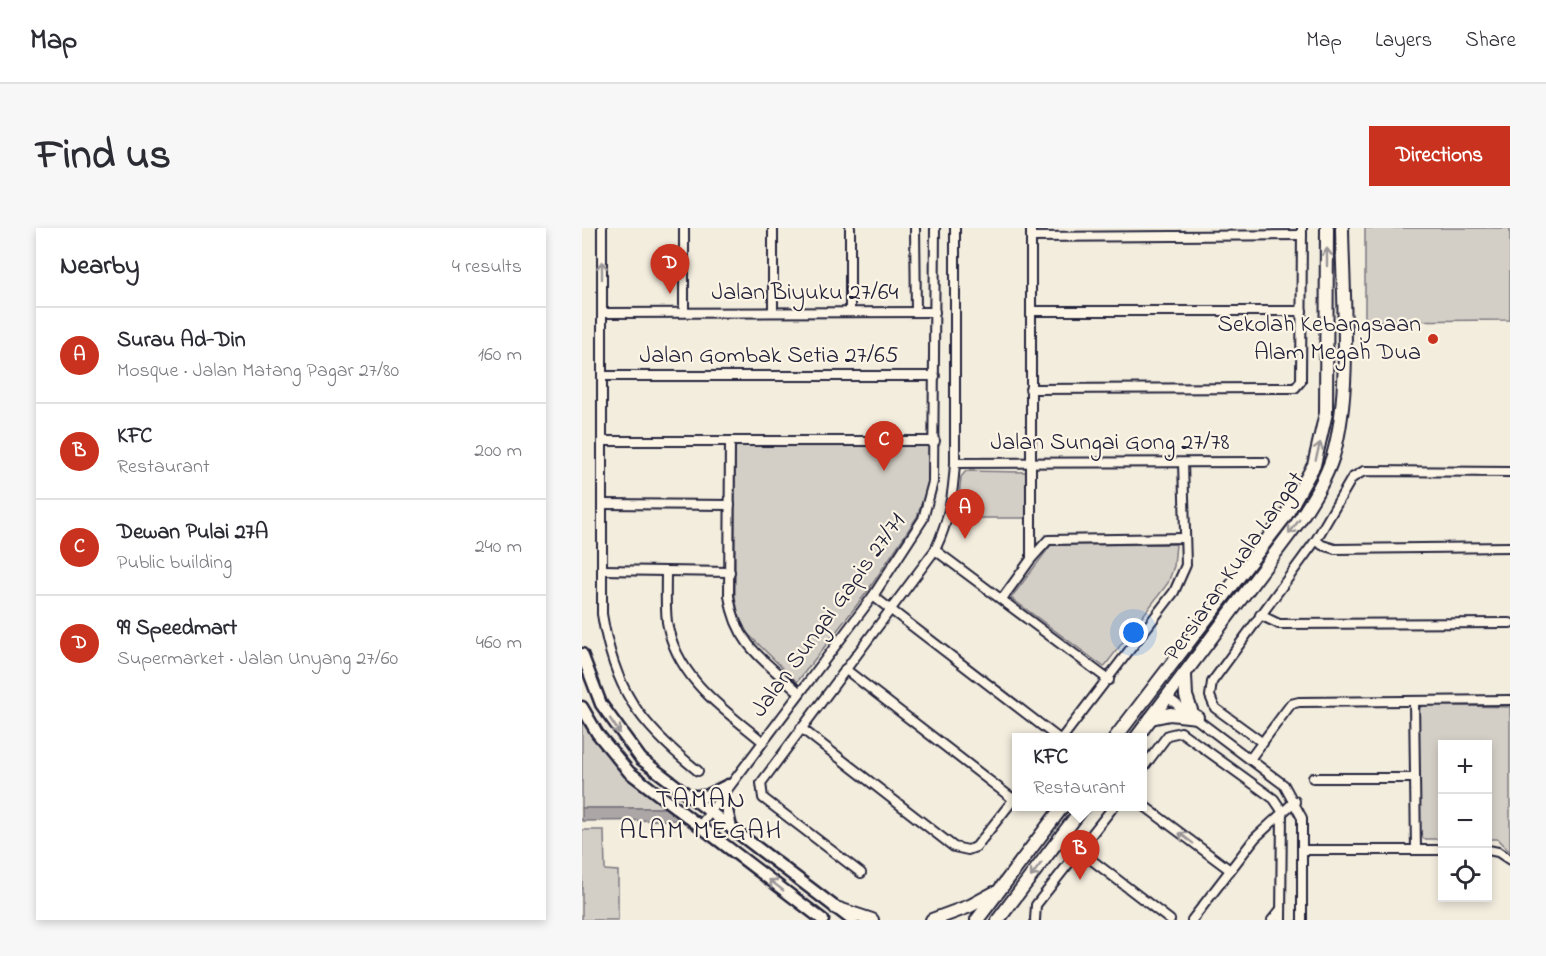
<!DOCTYPE html>
<html lang="en">
<head>
<meta charset="utf-8">
<style>
  :root { --surface:#fff; --page:#f7f7f7; --text:#2b2b33; --muted:#7c7c81; --line:#e1e1e2; --accent:#c8321e }
  body { margin:0; font-family:"Indie Flower",sans-serif; background:var(--page); color:var(--text) }
  .controls { position:absolute; right:18px; bottom:18px; display:grid; overflow:hidden; border-radius:0px; box-shadow:0 3px 9px #0003 }
  .controls button { width:54px; height:54px; display:grid; place-items:center; padding:0; border:0; border-bottom:2px solid var(--line); background:var(--surface); color:var(--text); font:30px sans-serif }
  .you { position:absolute; left:552px; top:405px; width:21px; height:21px; margin:-15px; border:4px solid #fff; border-radius:50%; background:#1a73e8; box-shadow:0 0 0 9px #1a73e833 }
  .badge { display:grid; place-items:center; width:39px; height:39px; border-radius:50%; background:var(--accent); color:#fff; font-size:20px; font-weight:700 }
  .pin { position:absolute; translate:-50% -50px; filter:drop-shadow(0 2px 3px #0008) }
  .pin::after { content:''; position:absolute; top:32px; width:21px; height:18px; background:inherit; clip-path:polygon(0 0,100% 0,50% 100%) }
  .popup { position:absolute; left:430px; top:505px; width:135px; height:78px; box-sizing:border-box; display:grid; place-content:center; border-radius:0px; background:var(--surface); filter:drop-shadow(0 2px 4px #0005); font-size:20px; white-space:nowrap; color:var(--muted) }
  .popup b { font-size:22px; color:var(--text) }
  .popup::after { content:''; position:absolute; left:50%; top:100%; margin-left:-12px; border:12px solid transparent; border-top-color:var(--surface) }
  .list { margin:0; padding:0; list-style:none }
  h2 { display:flex; justify-content:space-between; align-items:center; height:78px; margin:0; padding:0 24px; font-size:26px }
  h2 small { font-size:20px; font-weight:400; color:var(--muted) }
  .list li { display:grid; grid-template-columns:39px 1fr auto; gap:18px; align-items:center; box-sizing:border-box; height:96px; padding:0 24px; border-top:2px solid var(--line) }
  .list b { display:block; font-size:22px; white-space:nowrap }
  .list p { margin:0; font-size:20px; white-space:nowrap; color:var(--muted) }
  .list em { font-size:20px; font-style:normal; color:var(--muted) }
  .icon { flex:none; width:33px; height:33px; fill:none; stroke:currentColor; stroke-width:2; stroke-linecap:round; stroke-linejoin:round }
  .map { position:relative; flex:none; width:928px; height:692px; overflow:hidden; border-radius:0px }
  header { display:flex; align-items:center; gap:36px; box-sizing:border-box; height:84px; padding:0 30px; background:var(--surface); border-bottom:2px solid var(--line) }
  header strong { font-size:28px }
  nav { display:flex; gap:33px; margin-inline-start:auto; font-size:21px }
  .intro { display:flex; align-items:center; justify-content:space-between; box-sizing:border-box; height:144px; padding:0 36px }
  h1 { margin:0; font-size:42px }
  .button { padding:15px 27px; border-radius:0px; background:var(--accent); color:#fff; font-size:21px; font-weight:700 }
  main { display:flex; gap:36px; padding:0 36px }
  aside { flex:1; background:var(--surface); border-radius:0px; box-shadow:0 3px 9px #0003 }
  .map>svg:first-child { display:block }
</style>
</head>
<body>
<header>
<strong>Map</strong>
<nav><a>Map</a><a>Layers</a><a>Share</a></nav>
</header>
<div class="intro"><h1>Find us</h1><a class="button">Directions</a></div>
<main>
<aside>
<h2>Nearby<small>4 results</small></h2>
<ul class="list">
<li><span class="badge">A</span><div><b>Surau Ad-Din</b><p>Mosque · Jalan Matang Pagar 27/80</p></div><em>160 m</em></li>
<li><span class="badge">B</span><div><b>KFC</b><p>Restaurant</p></div><em>200 m</em></li>
<li><span class="badge">C</span><div><b>Dewan Pulai 27A</b><p>Public building</p></div><em>240 m</em></li>
<li><span class="badge">D</span><div><b>99 Speedmart</b><p>Supermarket · Jalan Unyang 27/60</p></div><em>460 m</em></li>
</ul>
</aside>
<div class="map">
<svg width="928" height="692" viewBox="0 0 928 692">
  <rect width="100%" height="100%" fill="#f3edde"/>
  <filter id="ink" filterUnits="userSpaceOnUse"><feTurbulence type="fractalNoise" baseFrequency=".0167" numOctaves="2"/><feDisplacementMap in="SourceGraphic" scale="12" xChannelSelector="R" yChannelSelector="G"/><feConvolveMatrix kernelMatrix="1 2 1 2 8 2 1 2 1" color-interpolation-filters="sRGB"/></filter>
  <g filter="url(#ink)">
    <!-- green -->
    <g fill="#d4cfc6" stroke="#7b7880" stroke-width="1.5">
      <polygon points="783,0 928,0 928,92 783,93"/>
      <polygon points="348,217 347,254 335,289 285,364 215,454 159,399 153,369 153,218"/>
      <polygon points="384,243 446,244 446,290 375,290 379,249"/>
      <polygon points="594,316 592,338 586,355 522,439 429,370 469,317"/>
      <polygon points="840,477 928,479 928,624 915,611 906,611 906,516 861,516 860,611 842,611 837,606 836,483"/>
      <path d="M0,494C23,529 51,554 83,580H0Z"/>
      <polygon points="0,602 22,602 23,642 36,643 36,692 0,692"/>
    </g>
    <!-- water -->
    <polygon fill="#aca7a6" stroke="#75727b" stroke-width="1.5" points="0,580 83,580 100,592 0,593"/>
    <g fill="none" stroke-linecap="round" stroke-linejoin="round">
      <!-- minor casing -->
      <g stroke="#22223b" stroke-width="12">
        <g id="minor">
          <path d="M20,0V386C32,461 57,496 116,543"/>
          <polyline points="333,0 334,84"/>
          <polyline points="449,9 720,7"/>
          <polyline points="449,83 720,83"/>
          <polyline points="102,84 102,0"/>
          <polyline points="191,84 191,0"/>
          <polyline points="268,84 268,0"/>
          <polyline points="21,85 353,84"/>
          <polyline points="21,148 353,148"/>
          <polyline points="448,161 713,160 719,153 720,0"/>
          <polyline points="21,213 353,213"/>
          <path d="M148,213L147,368C154,417 183,433 217,464"/>
          <polyline points="373,235 683,234"/>
          <polyline points="21,276 148,277"/>
          <polyline points="734,312 740,317 753,321 928,319"/>
          <polyline points="353,322 527,452"/>
          <polyline points="449,331 466,312 603,310"/>
          <polyline points="20,342 148,344"/>
          <path d="M84,343C84,360 83,378 85,394C94,449 140,480 180,513"/>
          <polyline points="291,368 476,510"/>
          <polyline points="420,371 449,331 449,0"/>
          <polyline points="678,387 697,396 928,395"/>
          <polyline points="263,441 431,571"/>
          <polyline points="585,469 702,557 720,590 720,692"/>
          <polyline points="832,473 834,622"/>
          <polyline points="219,500 372,619 386,622 394,619 435,567"/>
          <polyline points="480,510 592,364 604,337 601,235"/>
          <polyline points="681,515 633,480 628,468 630,454 734,312 770,250 782,243 928,244"/>
          <polyline points="668,531 709,476 717,474 928,472"/>
          <polyline points="561,540 586,507 599,504 692,571 700,583 699,692"/>
          <polyline points="731,550 833,550"/>
          <polyline points="561,577 648,642"/>
          <polyline points="117,599 291,368 341,291 351,254 353,0"/>
          <polyline points="720,622 861,622"/>
          <polyline points="906,622 916,624 928,632"/>
          <polyline points="498,623 588,692"/>
          <path d="M279,645L181,570L179,555L353,322C367,293 371,267 373,235V0"/>
          <polyline points="453,692 454,677 532,578"/>
          <polyline points="610,692 673,610 713,573"/>
          <polyline points="690,692 699,681"/>
        </g>
      </g>
      <!-- secondary casing -->
      <g stroke="#22223b" stroke-width="15">
        <g id="secondary">
          <polyline points="0,426 19,476 59,531 270,692"/>
          <polyline points="0,479 15,505 47,544 241,692"/>
          <polyline points="143,561 142,570 149,599"/>
          <polyline points="106,568 124,568 146,557"/>
        </g>
      </g>
      <!-- primary casing -->
      <g stroke="#22223b" stroke-width="16">
        <g id="primary">
          <polyline points="603,447 604,468 610,485"/>
          <polyline points="569,490 588,486 615,489"/>
          <polyline points="533,510 704,287 732,237 744,185 745,0"/>
          <path d="M554,510L715,296C729,274 743,253 751,228C770,163 761,69 760,0"/>
          <polyline points="254,680 290,692"/>
          <polyline points="350,692 388,678 412,665"/>
          <polyline points="395,692 481,578"/>
          <polyline points="416,692 502,578"/>
        </g>
      </g>
      <!-- minor -->
      <use href="#minor" stroke="#fcf5e5" stroke-width="8"/>
      <!-- secondary -->
      <use href="#secondary" stroke="#fcf5e5" stroke-width="10"/>
      <!-- primary -->
      <use href="#primary" stroke="#fcf5e5" stroke-width="12"/>
    </g>
    <!-- one-way arrows -->
    <defs><path id="oneway-shaft" d="M-6 0H5M1.5-3L5.5 0L1.5 3" fill="none" stroke-width="1.6" stroke-linecap="round" stroke-linejoin="round" transform="scale(1.5)"/></defs>
    <g stroke="#9a9698">
      <use href="#oneway-shaft" transform="translate(745 29) rotate(-90)"/>
      <use href="#oneway-shaft" transform="translate(20 42) rotate(-90)"/>
      <use href="#oneway-shaft" transform="translate(736 223) rotate(-75)"/>
      <use href="#oneway-shaft" transform="translate(712 299) rotate(126)"/>
      <use href="#oneway-shaft" transform="translate(33 498) rotate(56)"/>
      <use href="#oneway-shaft" transform="translate(604 610) rotate(-143)"/>
      <use href="#oneway-shaft" transform="translate(454 642) rotate(127)"/>
      <use href="#oneway-shaft" transform="translate(194 657) rotate(-143)"/>
    </g>
  </g>
  <!-- markers -->
  <circle fill="#c8321e" stroke="#fcf5e5" stroke-width="2" cx="851" cy="111" r="6"/>
  <g text-anchor="middle" dominant-baseline="central" stroke-width="4.5" stroke-linejoin="round" paint-order="stroke">
    <!-- street labels -->
    <g font-size="24" fill="#22223b" stroke="#fcf5e5">
      <text x="223" y="65">Jalan Biyuku 27/64</text>
      <text x="187" y="128">Jalan Gombak Setia 27/65</text>
      <text x="528" y="215">Jalan Sungai Gong 27/78</text>
      <text transform="translate(653 339) rotate(-55)">Persiaran Kuala Langat</text>
      <text transform="translate(247 388) rotate(-54)">Jalan Sungai Gapis 27/71</text>
    </g>
    <!-- poi labels -->
    <g font-size="24" fill="#22223b" stroke="#fcf5e5" text-anchor="end">
      <text x="839" y="97">Sekolah Kebangsaan<tspan x="839" dy="28">Alam Megah Dua</tspan></text>
    </g>
    <!-- quarter labels -->
    <g font-size="27" letter-spacing="1.5" fill="#22223b" stroke="#fcf5e5">
      <text x="119" y="572">TAMAN<tspan x="119" dy="31">ALAM MEGAH</tspan></text>
    </g>
  </g>
</svg>
<div class="controls">
<button>+</button>
<button>−</button>
<button><svg class="icon" aria-label="locate" viewBox="0 0 24 24"><circle cx="12" cy="12" r="6"/><path d="M12 2v4M12 18v4M2 12h4M18 12h4"/></svg></button>
</div>
<div class="you"></div>
<div class="pin badge" style="left:383px;top:311px">A</div>
<div class="pin badge" style="left:498px;top:652px">B</div>
<div class="popup"><b>KFC</b>Restaurant</div>
<div class="pin badge" style="left:302px;top:243px">C</div>
<div class="pin badge" style="left:88px;top:66px">D</div>
</div>
</main>
</body>
</html>
